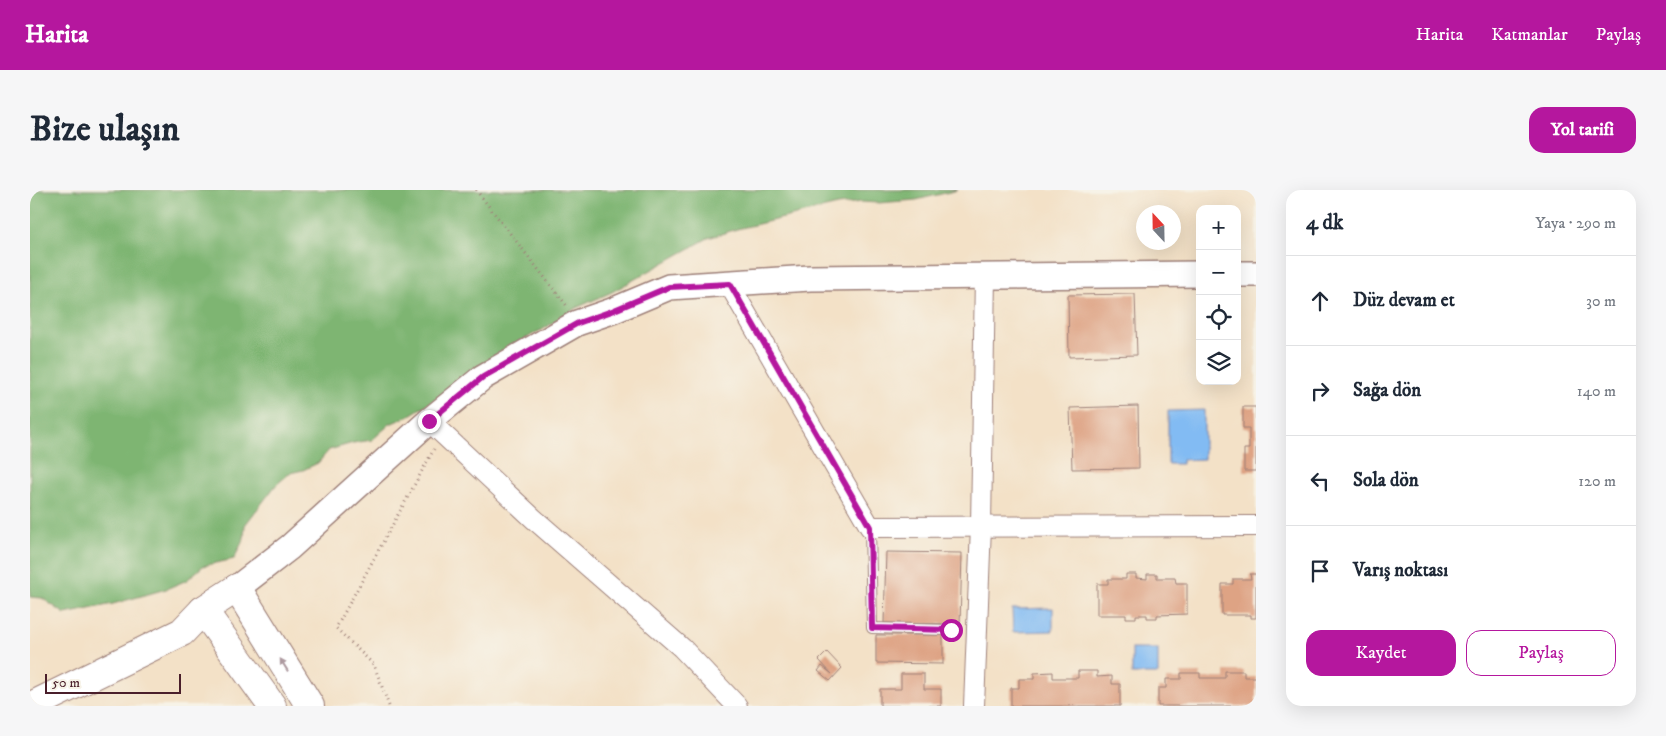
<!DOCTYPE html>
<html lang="tr">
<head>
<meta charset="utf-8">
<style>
  :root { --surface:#fff; --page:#f6f6f7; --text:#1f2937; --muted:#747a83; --line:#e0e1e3; --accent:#b5179e }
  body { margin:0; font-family:"IM FELL DW Pica",serif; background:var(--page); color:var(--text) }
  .controls { position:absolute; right:15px; top:15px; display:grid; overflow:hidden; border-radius:10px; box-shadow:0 5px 20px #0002 }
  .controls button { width:45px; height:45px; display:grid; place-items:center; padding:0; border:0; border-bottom:1px solid var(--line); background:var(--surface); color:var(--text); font:25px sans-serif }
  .compass { position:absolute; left:1106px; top:15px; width:45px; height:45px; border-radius:50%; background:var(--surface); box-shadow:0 5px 20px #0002; rotate:338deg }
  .scale { position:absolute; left:15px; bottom:12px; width:136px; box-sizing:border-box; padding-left:5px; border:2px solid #4a1f2b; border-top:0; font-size:14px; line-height:18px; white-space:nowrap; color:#4a1f2b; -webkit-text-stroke:4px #f7f3e8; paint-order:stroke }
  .stop { position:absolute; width:15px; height:15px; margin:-11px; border:4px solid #b5179e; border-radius:50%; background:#fff }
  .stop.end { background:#b5179e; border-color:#fff; box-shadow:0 1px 5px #0008 }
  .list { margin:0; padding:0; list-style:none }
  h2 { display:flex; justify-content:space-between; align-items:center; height:65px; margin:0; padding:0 20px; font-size:21px }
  h2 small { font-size:16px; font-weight:400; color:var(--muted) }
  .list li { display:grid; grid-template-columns:32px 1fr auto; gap:15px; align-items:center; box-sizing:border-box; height:90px; padding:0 20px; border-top:1px solid var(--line) }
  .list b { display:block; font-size:19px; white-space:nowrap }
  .list em { font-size:16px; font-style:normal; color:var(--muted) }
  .actions { display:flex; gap:10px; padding:15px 20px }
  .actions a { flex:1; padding:11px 0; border:1px solid var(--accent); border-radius:15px; text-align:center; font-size:18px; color:var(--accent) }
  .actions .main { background:var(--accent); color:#fff }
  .icon { flex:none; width:28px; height:28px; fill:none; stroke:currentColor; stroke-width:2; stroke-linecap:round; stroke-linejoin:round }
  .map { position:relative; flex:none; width:1226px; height:516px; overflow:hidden; border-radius:15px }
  header { display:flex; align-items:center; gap:30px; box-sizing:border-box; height:70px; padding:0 25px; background:var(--accent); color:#fff }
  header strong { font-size:24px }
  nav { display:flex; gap:28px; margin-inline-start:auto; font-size:18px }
  .intro { display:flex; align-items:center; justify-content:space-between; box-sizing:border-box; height:120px; padding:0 30px }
  h1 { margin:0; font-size:35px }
  .button { padding:12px 22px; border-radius:15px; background:var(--accent); color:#fff; font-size:18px; font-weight:700 }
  main { display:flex; gap:30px; padding:0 30px }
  aside { flex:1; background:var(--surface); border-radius:15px; box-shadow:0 5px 20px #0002 }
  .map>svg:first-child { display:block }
</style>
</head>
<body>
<header>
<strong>Harita</strong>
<nav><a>Harita</a><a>Katmanlar</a><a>Paylaş</a></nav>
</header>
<div class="intro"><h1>Bize ulaşın</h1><a class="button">Yol tarifi</a></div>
<main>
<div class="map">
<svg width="1226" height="516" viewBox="0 0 1226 516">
  <rect width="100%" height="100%" fill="#f7f3e8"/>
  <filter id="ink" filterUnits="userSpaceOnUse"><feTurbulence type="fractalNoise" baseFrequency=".02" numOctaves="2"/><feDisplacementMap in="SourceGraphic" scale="10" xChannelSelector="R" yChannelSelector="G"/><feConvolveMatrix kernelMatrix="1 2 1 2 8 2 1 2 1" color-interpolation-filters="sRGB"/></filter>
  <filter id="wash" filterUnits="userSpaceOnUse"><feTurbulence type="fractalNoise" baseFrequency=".0096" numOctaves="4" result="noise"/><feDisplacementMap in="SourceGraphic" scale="20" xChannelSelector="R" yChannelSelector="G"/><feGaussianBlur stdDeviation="1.12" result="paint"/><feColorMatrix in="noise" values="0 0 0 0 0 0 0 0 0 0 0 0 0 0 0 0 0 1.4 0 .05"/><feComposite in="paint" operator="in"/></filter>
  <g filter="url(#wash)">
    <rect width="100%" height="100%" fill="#f3e1c7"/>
    <!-- forest -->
    <polygon fill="#7eb572" stroke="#646a4e" points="0,0 928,0 886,10 848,13 831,12 808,15 707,39 678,48 582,102 546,118 512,140 507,142 473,162 424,198 378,226 360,234 342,250 323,253 299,260 288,273 273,280 260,283 246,295 215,335 214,348 204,369 173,376 157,390 136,399 83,414 35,424 12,408 0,407"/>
    <!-- water -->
    <g fill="#82bbf3" stroke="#666d8f">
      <polygon points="1174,220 1174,269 1152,270 1152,274 1138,274 1138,221"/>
      <polygon points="1023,418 1023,441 983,442 982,419"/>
      <rect x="1102" y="459" width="26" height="25"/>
    </g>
    <g id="blocks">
      <!-- building -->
      <g fill="#dea384">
        <polygon points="1105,104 1107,165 1039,167 1038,105"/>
        <polygon points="1108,216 1109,278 1042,279 1040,218"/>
        <polygon points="1213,217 1226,217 1226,281 1214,281 1214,259 1219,259 1219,238 1213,238"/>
        <polygon points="856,362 932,363 930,434 854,433"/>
        <polygon points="1096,384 1106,384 1106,388 1117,389 1117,384 1127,384 1127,388 1145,388 1146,393 1157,393 1157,424 1127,425 1127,428 1117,428 1117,425 1106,425 1106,428 1096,428 1096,425 1067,425 1067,394 1078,394 1078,389 1096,389"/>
        <polygon points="1220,384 1226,384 1226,428 1221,428 1221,425 1192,425 1192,394 1203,394 1203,389 1221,389"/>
        <polygon points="846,445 913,445 913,474 846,473"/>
        <polygon points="797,462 812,478 800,491 788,481 792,476 802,484 789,470"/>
        <polygon points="1048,481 1067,481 1067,487 1082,486 1082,494 1090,494 1090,516 981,516 981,498 989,498 989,489 1004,489 1004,483 1023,482 1023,488 1048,488"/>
        <polygon points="1195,481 1214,481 1214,487 1226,487 1226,516 1128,516 1128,498 1136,498 1136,489 1151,489 1151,483 1170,483 1170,488 1195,488"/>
        <polygon points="871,484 894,484 894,499 911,499 911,516 850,516 850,499 871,499"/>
      </g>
    </g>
  </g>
  <g filter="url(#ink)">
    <use href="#blocks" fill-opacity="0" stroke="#9e8079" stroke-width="1"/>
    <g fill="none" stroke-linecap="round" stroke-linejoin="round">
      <!-- service casing -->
      <g stroke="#9e8079" stroke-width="12">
        <polyline id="service" points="840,337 842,438 921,440"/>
      </g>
      <!-- minor casing -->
      <g stroke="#9e8079" stroke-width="22">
        <g id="minor">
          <polyline points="699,94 840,337 1226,336"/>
          <polyline points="399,231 504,329 652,458 707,516"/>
          <polyline points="944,516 951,336 955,85"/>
        </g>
      </g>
      <!-- tertiary casing -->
      <g stroke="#9e8079" stroke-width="28">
        <g id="tertiary">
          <polyline points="1207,84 1226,84"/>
          <polyline points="207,398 260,357 399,231 453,187 547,133 582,121 639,97 780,88 1170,84"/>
        </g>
      </g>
      <!-- primary casing -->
      <g stroke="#9e8079" stroke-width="30">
        <polyline id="primary" points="1,516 152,442 173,420 207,398"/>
      </g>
      <!-- trunk casing -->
      <g stroke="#9e8079" stroke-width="30">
        <g id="trunk">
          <polyline points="207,398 280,516"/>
          <polyline points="173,420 242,516"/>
        </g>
      </g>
      <!-- path -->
      <g stroke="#9e8079" stroke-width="3" stroke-dasharray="1 4" stroke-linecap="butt">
        <polyline points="446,0 537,116"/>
        <polyline points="359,516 344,475 306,438 404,259"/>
      </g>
      <!-- service -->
      <use href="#service" stroke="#fff" stroke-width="10"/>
      <!-- minor -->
      <use href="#minor" stroke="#fff" stroke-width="20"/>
      <!-- tertiary -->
      <use href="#tertiary" stroke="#fff" stroke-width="25"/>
      <!-- primary -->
      <use href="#primary" stroke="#fff" stroke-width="28"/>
      <!-- trunk -->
      <use href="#trunk" stroke="#fff" stroke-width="28"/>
    </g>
    <!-- one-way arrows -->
    <defs><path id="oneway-solid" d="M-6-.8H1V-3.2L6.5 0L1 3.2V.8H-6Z" transform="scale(1.25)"/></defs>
    <use fill="#ae9aa0" href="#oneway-solid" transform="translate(254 475) rotate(-122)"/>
  </g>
  <g fill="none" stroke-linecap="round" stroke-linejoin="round" filter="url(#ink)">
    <!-- route -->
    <polyline stroke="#b5179e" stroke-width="6" points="399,231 453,187 548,133 582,121 639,97 700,94 840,337 842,438 921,440"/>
  </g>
</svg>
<div class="controls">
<button>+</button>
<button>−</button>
<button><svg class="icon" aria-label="locate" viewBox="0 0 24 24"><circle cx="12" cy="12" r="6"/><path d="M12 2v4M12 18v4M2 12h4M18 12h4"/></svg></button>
<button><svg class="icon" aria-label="layers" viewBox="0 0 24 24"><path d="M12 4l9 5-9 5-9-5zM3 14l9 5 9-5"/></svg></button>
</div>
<svg class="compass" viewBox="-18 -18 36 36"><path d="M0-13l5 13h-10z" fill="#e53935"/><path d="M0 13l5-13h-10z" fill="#747a83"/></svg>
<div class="scale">50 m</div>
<div class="stop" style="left:921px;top:440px"></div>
<div class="stop end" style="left:399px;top:231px"></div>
</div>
<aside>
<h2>4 dk<small>Yaya · 290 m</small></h2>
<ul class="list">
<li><svg class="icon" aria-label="ahead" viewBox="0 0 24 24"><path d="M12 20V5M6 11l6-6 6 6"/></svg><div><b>Düz devam et</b></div><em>30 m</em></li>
<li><svg class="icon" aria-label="right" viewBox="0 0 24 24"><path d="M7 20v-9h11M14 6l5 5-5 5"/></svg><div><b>Sağa dön</b></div><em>140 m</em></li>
<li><svg class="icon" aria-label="left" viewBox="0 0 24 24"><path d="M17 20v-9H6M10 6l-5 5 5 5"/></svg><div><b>Sola dön</b></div><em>120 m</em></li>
<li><svg class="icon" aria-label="arrive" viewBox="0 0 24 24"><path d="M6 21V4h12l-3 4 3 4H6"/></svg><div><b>Varış noktası</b></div></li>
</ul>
<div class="actions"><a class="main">Kaydet</a><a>Paylaş</a></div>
</aside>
</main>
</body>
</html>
